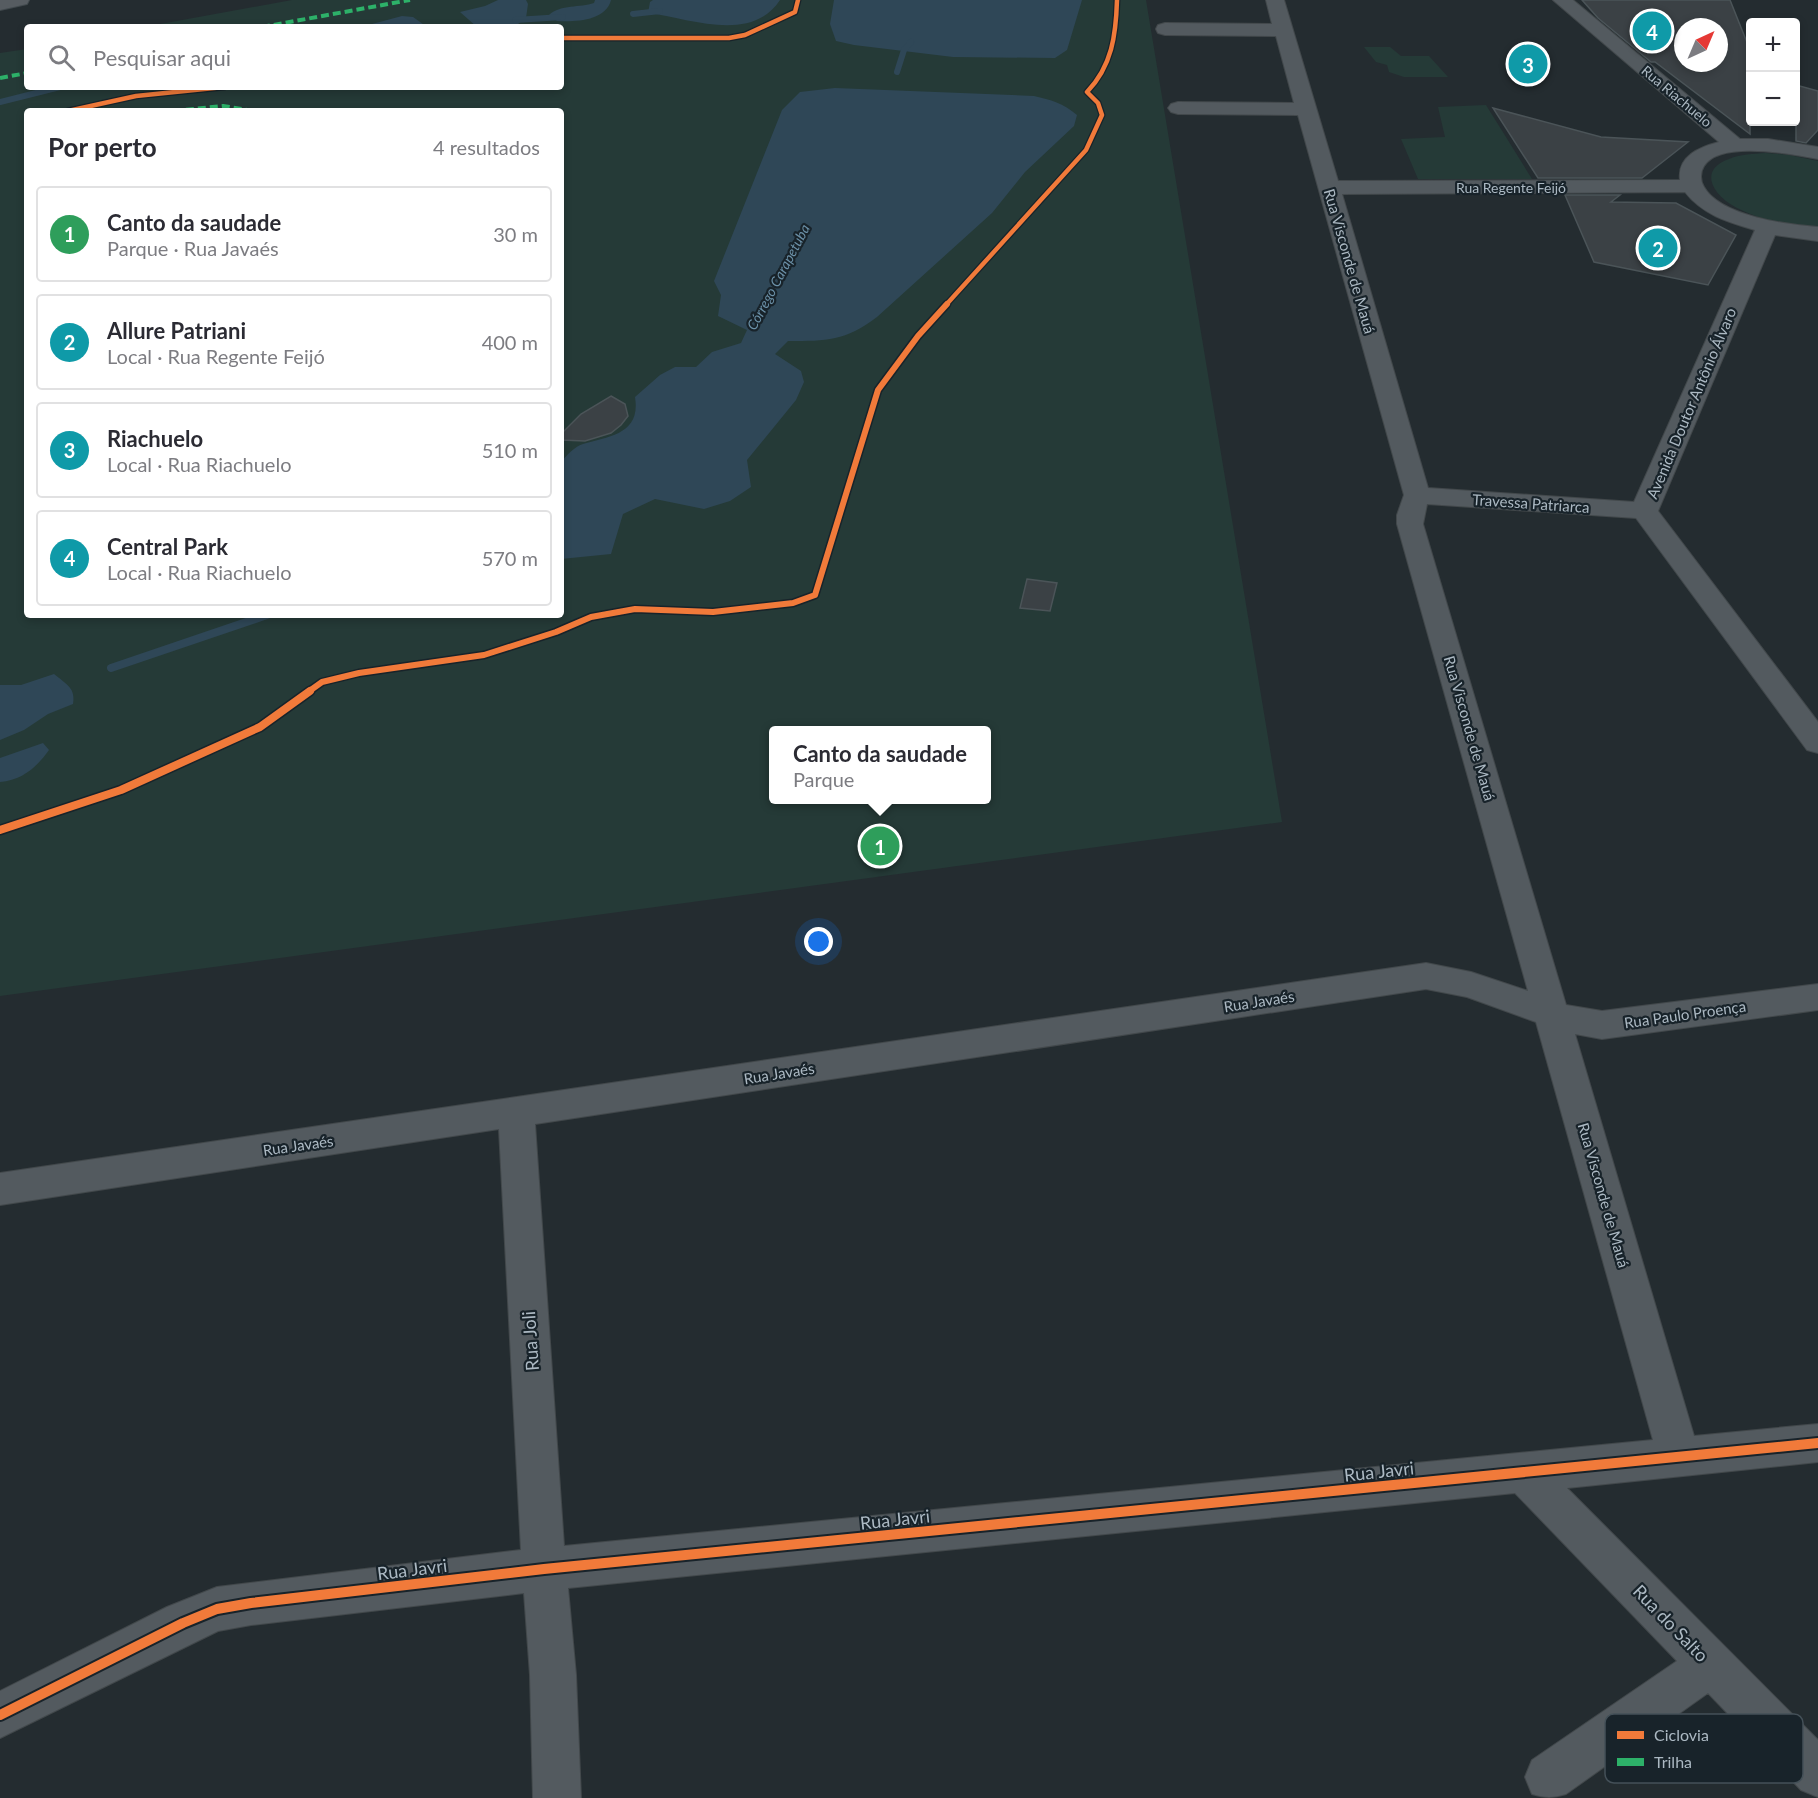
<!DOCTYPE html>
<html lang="pt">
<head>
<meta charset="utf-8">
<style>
  :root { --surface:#fff; --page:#f2f2f3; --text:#2b2b33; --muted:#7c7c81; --line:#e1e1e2; --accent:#ea580c }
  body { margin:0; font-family:Lato,sans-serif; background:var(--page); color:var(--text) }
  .controls { position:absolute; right:18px; top:18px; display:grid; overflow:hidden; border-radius:6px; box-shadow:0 3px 9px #0003 }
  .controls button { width:54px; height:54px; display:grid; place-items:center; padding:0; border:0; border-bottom:2px solid var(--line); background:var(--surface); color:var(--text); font:30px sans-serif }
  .compass { position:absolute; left:1674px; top:18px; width:54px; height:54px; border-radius:50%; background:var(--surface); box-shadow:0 3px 9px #0003; rotate:44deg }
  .you { position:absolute; left:819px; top:942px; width:21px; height:21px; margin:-15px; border:4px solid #fff; border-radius:50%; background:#1a73e8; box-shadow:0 0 0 9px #1a73e833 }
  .badge { display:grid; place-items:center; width:39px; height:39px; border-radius:50%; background:var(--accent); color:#fff; font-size:20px; font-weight:700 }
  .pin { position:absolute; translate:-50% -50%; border:3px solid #fff; box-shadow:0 2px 6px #0006 }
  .popup { position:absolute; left:769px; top:726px; width:222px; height:78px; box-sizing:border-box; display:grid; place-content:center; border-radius:6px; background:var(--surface); filter:drop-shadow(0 2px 4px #0005); font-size:20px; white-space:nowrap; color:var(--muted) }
  .popup b { font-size:22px; color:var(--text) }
  .popup::after { content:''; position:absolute; left:50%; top:100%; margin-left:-12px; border:12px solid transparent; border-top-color:var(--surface) }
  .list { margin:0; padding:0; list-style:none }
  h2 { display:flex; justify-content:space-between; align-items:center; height:78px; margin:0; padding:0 24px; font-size:26px }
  h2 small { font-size:20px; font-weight:400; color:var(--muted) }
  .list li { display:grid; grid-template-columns:39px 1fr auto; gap:18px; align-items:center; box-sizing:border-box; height:96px; margin:0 12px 12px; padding:0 12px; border:2px solid var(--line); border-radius:6px }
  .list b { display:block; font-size:22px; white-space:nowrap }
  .list p { margin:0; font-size:20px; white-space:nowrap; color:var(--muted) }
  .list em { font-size:20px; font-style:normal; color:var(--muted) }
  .icon { flex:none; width:33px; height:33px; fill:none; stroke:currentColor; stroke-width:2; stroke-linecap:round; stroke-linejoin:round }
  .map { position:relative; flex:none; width:1818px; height:1798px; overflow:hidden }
  .search { position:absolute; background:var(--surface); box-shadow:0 3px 9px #0003; left:24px; top:24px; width:540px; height:66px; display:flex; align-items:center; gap:15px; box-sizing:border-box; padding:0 21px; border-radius:6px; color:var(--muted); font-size:22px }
  .panel { position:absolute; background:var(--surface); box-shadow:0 3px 9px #0003; left:24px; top:108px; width:540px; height:510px; border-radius:6px }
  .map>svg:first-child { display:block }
</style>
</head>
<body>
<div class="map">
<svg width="1818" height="1798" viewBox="0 0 1818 1798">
  <rect width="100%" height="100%" fill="#242c30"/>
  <!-- green -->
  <g fill="#253a37" fill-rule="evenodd">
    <path d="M292,0H1146L1282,822L0,996V53L27,49V87H561V27H144ZM27,111H561V615H27ZM774,730H986V800H774Z"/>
    <polygon points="1364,47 1390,47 1401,56 1429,56 1448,77 1404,77 1389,72 1387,65 1376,62"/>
    <polygon points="1486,105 1532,179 1418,179 1401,139 1445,137 1438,107"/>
    <path d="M1766,153L1789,155L1818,161V226C1790,226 1762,221 1737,208C1715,197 1696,171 1729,159C1741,154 1753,154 1766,153Z"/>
  </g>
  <!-- water -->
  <g fill="#2f4757">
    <polygon points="498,0 526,0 528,4 526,18 514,27 477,27 460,12 485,6"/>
    <path d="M595,0H611C606,21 575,22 557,21L549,15C561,4 580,8 594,3Z"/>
    <path d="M653,0H780C751,44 689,18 648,13L650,2Z"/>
    <polygon points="834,0 1082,0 1067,50 1055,58 953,57 854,45 836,41 830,24"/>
    <polygon points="402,16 413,17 427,27 361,27"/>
    <path d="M835,88L1034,96C1051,100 1063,103 1077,115L1074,126L1025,172L992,213L877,317C845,341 827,341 788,341L775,354L801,371L804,382L796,400L747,460L751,487L730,501L704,509L655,499L623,514L611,554L561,559V462C567,455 574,447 583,444C610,436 641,434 635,397L660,375L675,367H696L712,352L741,343L747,330L718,316L721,295L714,281L782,110L800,92Z"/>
    <path d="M54,674C66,684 76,688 73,704L48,714L24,730L0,740V685H21Z"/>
    <path d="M43,743L49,750C36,768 22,780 0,782V758Z"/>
  </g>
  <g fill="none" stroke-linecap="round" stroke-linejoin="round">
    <!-- stream-far1 -->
    <g stroke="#2f4757" stroke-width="6">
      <polyline points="633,14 660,11"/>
      <polyline points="515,20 563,17"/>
      <polyline points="897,72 904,50 911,42"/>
      <polyline points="0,102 60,87"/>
    </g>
    <!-- stream -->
    <polyline stroke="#2f4757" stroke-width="8" points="111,668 267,615"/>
  </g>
  <!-- building -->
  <g fill="#3b4145" stroke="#4b5458" stroke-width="1.5" fill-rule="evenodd">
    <path d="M1582,0H1730L1750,50V134L1655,62H1651L1598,18ZM1683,27H1719V63H1683Z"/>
    <polygon points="1796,85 1818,91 1818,130 1806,143 1796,141"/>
    <polygon points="1493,108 1601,137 1688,142 1642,178 1538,178"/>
    <polygon points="1565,195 1620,195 1611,202 1676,203 1736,235 1708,285 1594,262"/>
    <polygon points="611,396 625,404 628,416 621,425 611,433 585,441 561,440 561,434 581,414"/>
    <polygon points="1027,579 1057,583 1050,611 1020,608"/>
  </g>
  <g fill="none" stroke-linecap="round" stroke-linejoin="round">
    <!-- minor casing -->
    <g stroke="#42484b" stroke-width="2">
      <path id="minor" d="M1266,0H1284L1338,181L1680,180C1677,156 1700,147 1719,142L1553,0H1573L1740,139H1768L1818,147V159C1793,154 1720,140 1704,166C1700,172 1700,181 1704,187C1720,216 1788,225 1818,227V241L1775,235L1658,511L1818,722V753L1807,750L1636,518L1427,504L1423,524L1566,1005L1602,1011L1818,984V1010L1602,1039L1575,1034L1694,1436L1818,1424V1462L1567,1488L1818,1740V1797L1801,1790L1708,1693L1566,1794C1553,1798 1545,1798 1532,1794L1525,1777L1532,1760L1677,1661L1515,1493L568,1588L576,1675L581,1798H533L530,1675L524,1593L251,1625L218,1631L0,1738V1691L167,1607L217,1587L521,1550L499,1129L0,1205V1173L1426,963L1471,972L1528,991L1397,524V515L1404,495L1298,115L1178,114L1171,112L1168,108L1171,104L1178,102L1294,103L1276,36L1165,35L1158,33L1156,29L1158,25L1165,23L1272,24ZM1685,192C1703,215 1728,222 1755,230L1634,502L1428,488L1342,194ZM1426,989L1467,997L1536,1022L1653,1440L564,1546L535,1124Z"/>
    </g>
    <!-- major casing -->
    <g stroke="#41494d" stroke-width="2">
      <polygon id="major" points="0,0 29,0 27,4 0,10"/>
    </g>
    <!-- minor -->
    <use href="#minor" fill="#535a5f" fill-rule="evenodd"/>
    <!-- major -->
    <use href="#major" fill="#565c61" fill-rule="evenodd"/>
    <!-- quiet -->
    <g stroke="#2db169" stroke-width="4" stroke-dasharray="8 4" stroke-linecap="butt">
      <polyline points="262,27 410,0"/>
      <polyline points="0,78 27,73"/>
      <polyline points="174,111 223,106 254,111"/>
    </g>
    <!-- cycleway-far3 casing -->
    <g stroke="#18232a" stroke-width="7">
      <g id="cycleway-far3">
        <polyline points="561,38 729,38 745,35 795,12 798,0"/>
        <polyline points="68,111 136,96 224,87"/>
        <path d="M945,306L1086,150L1102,115L1098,103L1087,92C1112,66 1116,35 1117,0"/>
      </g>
    </g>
    <!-- cycleway-far2 casing -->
    <g stroke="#18232a" stroke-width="9">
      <polyline id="cycleway-far2" points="308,692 322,682 359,673 484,655 556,632 591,617 635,609 713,612 793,603 815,595 878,390 918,336 947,304"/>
    </g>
    <!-- cycleway-far1 casing -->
    <g stroke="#18232a" stroke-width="11">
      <polyline id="cycleway-far1" points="0,830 121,790 260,727 310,691"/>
    </g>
    <!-- cycleway casing -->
    <g stroke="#18232a" stroke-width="14">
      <polyline id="cycleway" points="0,1715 183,1623 217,1609 251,1603 544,1569 1818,1443"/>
    </g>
    <!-- cycleway-far3 -->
    <use href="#cycleway-far3" stroke="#f17a3a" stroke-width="4.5"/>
    <!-- cycleway-far2 -->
    <use href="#cycleway-far2" stroke="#f17a3a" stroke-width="6"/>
    <!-- cycleway-far1 -->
    <use href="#cycleway-far1" stroke="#f17a3a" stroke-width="8"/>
    <!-- cycleway -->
    <use href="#cycleway" stroke="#f17a3a" stroke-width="10"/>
  </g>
  <g text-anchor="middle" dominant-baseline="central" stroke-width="4.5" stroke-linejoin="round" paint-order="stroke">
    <!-- far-street labels -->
    <g font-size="14" fill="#acb9c3" stroke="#18232a">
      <text transform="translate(1677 96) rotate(40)">Rua Riachuelo</text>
      <text x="1511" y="187">Rua Regente Feijó</text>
    </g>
    <!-- far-water labels -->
    <g font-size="14" font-style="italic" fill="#6c91a8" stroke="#18232a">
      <text transform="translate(778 277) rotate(-62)">Córrego Carapetuba</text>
    </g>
    <!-- street labels -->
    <g font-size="15" fill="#acb9c3" stroke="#18232a">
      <text transform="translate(1350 261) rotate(74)">Rua Visconde de Mauá</text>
      <text transform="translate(1691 403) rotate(-67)">Avenida Doutor Antônio Álvaro</text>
      <text transform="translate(1531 503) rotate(4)">Travessa Patriarca</text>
      <text transform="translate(1470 728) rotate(74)">Rua Visconde de Mauá</text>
      <text transform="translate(1259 1001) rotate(-9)">Rua Javaés</text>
      <text transform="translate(1685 1014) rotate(-8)">Rua Paulo Proença</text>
      <text transform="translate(779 1073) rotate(-9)">Rua Javaés</text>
      <text transform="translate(298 1145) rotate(-8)">Rua Javaés</text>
      <text transform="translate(1604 1195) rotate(74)">Rua Visconde de Mauá</text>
    </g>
    <!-- near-street labels -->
    <g font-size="18" fill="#acb9c3" stroke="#18232a">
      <text transform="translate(530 1341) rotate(-94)">Rua Joli</text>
      <text transform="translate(1379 1471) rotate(-6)">Rua Javri</text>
      <text transform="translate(895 1519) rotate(-6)">Rua Javri</text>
      <text transform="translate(412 1569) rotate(-7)">Rua Javri</text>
      <text transform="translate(1671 1623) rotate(46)">Rua do Salto</text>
    </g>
  </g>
  <!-- legend -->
  <rect x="1605" y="1714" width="198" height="69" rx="9" fill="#18232a" stroke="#445058" stroke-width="1.5"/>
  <rect x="1617" y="1731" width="27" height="8" fill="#f17a3a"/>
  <rect x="1617" y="1758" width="27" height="8" fill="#2db169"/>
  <g font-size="16" fill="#acb9c3">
    <text x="1654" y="1741">Ciclovia</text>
    <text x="1654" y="1768">Trilha</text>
  </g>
</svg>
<div class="controls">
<button>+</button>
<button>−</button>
</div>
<svg class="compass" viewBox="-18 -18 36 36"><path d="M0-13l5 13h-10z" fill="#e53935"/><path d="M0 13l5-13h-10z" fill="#7c7c81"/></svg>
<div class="you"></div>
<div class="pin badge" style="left:880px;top:846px;background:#2e9e5b">1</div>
<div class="popup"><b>Canto da saudade</b>Parque</div>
<div class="pin badge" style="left:1658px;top:248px;background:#0f9aa8">2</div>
<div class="pin badge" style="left:1528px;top:64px;background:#0f9aa8">3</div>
<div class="pin badge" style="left:1652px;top:31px;background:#0f9aa8">4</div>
<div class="search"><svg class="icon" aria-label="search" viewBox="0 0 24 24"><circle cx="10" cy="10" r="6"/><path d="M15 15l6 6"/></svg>Pesquisar aqui</div>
<section class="panel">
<h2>Por perto<small>4 resultados</small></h2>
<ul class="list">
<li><span class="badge" style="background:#2e9e5b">1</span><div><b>Canto da saudade</b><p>Parque · Rua Javaés</p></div><em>30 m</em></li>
<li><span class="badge" style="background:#0f9aa8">2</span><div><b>Allure Patriani</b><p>Local · Rua Regente Feijó</p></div><em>400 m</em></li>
<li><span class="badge" style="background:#0f9aa8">3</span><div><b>Riachuelo</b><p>Local · Rua Riachuelo</p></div><em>510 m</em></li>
<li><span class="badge" style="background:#0f9aa8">4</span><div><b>Central Park</b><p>Local · Rua Riachuelo</p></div><em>570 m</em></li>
</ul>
</section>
</div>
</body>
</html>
